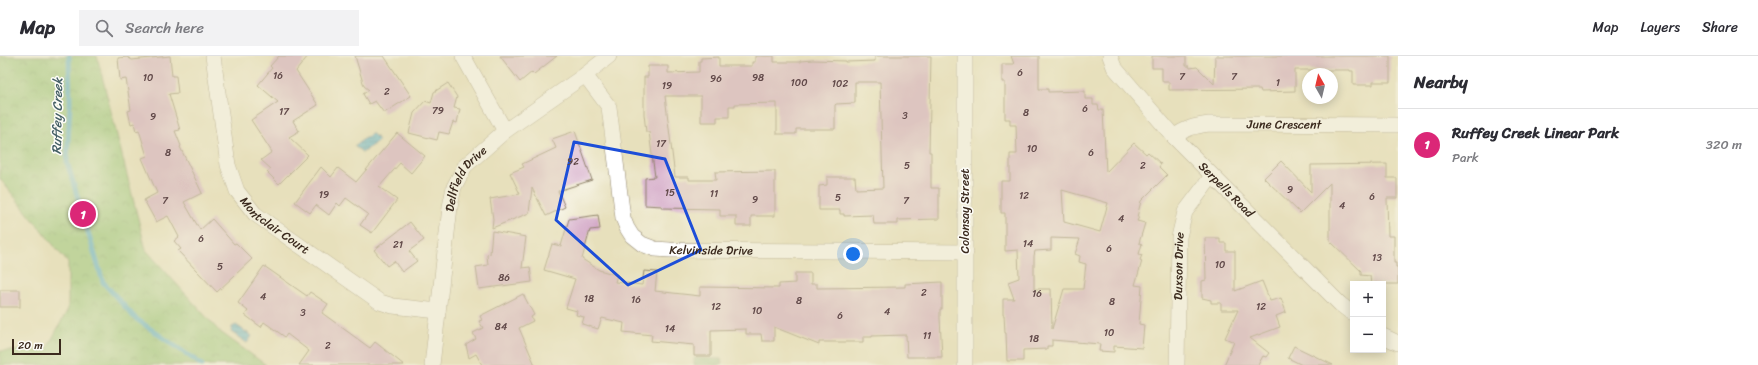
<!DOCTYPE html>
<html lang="en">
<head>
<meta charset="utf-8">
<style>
  :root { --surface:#fff; --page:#f2f2f3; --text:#2b2b33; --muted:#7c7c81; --line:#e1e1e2; --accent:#db2777 }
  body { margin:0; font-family:Sriracha,sans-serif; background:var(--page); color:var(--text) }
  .controls { position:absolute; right:12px; bottom:12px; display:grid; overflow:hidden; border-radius:0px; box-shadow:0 2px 10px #0003 }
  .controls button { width:36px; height:36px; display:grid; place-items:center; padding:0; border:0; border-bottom:1px solid var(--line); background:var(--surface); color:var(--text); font:20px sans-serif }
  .compass { position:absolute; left:1302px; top:12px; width:36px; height:36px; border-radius:50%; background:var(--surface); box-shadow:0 2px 10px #0003; rotate:352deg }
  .scale { position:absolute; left:12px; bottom:10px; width:49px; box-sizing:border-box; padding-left:4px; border:2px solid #3b2a1e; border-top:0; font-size:11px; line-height:14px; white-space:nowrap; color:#3b2a1e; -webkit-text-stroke:3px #fdfcf7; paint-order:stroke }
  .you { position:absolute; left:853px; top:198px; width:14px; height:14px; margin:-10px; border:3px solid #fff; border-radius:50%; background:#1a73e8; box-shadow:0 0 0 6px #1a73e833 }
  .badge { display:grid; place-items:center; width:26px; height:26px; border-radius:50%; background:var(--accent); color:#fff; font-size:13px; font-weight:700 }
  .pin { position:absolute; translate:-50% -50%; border:2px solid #fff; box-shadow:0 1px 4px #0006 }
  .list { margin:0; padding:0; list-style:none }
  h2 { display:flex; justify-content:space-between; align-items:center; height:52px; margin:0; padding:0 16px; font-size:17px }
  h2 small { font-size:13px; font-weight:400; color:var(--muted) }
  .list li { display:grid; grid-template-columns:26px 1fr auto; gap:12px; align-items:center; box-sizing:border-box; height:72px; padding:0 16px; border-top:1px solid var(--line) }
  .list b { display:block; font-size:15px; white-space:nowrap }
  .list p { margin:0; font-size:13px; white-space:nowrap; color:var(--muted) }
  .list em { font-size:13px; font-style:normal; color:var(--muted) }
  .icon { flex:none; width:22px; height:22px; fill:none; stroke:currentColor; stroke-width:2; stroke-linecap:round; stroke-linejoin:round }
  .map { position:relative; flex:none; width:1398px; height:309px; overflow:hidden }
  header { display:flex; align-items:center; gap:24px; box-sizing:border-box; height:56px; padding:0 20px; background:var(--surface); border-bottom:1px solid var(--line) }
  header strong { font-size:19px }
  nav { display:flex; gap:22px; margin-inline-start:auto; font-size:14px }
  .search { width:280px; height:36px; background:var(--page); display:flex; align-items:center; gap:10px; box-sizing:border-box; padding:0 14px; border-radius:0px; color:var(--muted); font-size:15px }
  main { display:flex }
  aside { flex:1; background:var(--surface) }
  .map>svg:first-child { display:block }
</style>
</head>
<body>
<header>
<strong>Map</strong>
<div class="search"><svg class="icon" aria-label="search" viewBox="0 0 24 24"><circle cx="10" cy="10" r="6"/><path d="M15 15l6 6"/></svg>Search here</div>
<nav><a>Map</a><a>Layers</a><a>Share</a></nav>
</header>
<main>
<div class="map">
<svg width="1398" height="309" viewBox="0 0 1398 309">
  <defs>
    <pattern id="forest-crowns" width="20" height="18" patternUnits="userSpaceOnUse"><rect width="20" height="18" fill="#75ab68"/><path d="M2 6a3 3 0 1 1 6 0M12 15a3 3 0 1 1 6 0" fill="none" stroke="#618b55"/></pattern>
    <pattern id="park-crowns" width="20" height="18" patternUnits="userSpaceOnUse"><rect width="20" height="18" fill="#92c677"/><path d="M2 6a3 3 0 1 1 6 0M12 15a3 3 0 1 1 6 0" fill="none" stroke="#78a161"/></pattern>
    <pattern id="water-rules" width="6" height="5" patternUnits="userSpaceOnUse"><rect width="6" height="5" fill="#51aecf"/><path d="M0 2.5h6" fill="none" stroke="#448ea7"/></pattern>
  </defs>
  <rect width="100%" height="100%" fill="#fdfcf7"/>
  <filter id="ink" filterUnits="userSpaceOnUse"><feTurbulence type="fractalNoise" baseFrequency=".025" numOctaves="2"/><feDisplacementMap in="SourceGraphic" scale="8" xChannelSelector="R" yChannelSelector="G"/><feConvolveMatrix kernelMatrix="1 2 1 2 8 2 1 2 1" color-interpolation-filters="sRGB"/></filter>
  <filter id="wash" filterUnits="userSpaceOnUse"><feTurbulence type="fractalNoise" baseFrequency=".012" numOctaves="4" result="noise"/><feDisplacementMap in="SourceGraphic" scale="16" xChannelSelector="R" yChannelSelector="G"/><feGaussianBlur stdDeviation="0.9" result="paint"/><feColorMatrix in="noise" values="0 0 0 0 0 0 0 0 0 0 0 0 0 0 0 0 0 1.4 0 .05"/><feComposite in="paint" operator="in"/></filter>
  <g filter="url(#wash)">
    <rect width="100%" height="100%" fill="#e7e0bc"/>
    <!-- forest -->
    <polygon fill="url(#forest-crowns)" stroke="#586a43" points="694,302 721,303 722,309 694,309"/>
    <!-- park -->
    <polygon fill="url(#park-crowns)" stroke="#66784a" points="0,0 97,0 146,194 219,275 266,309 0,309 0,295 46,294 68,253 68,207 0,123"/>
    <!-- water -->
    <g fill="url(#water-rules)" stroke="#466c76">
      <path d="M371,78H373L379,84C376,89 371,88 366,95L362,96L354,90Z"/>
      <polygon points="236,269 252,280 247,287 231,276 232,271"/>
    </g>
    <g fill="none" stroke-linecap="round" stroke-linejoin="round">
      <!-- stream -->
      <polyline stroke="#51aecf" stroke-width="5" points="69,0 70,46 67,106 103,226 135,262 202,309"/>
    </g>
    <g id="blocks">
      <!-- building -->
      <g fill="#d1a4c5" fill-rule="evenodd">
        <polygon points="170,0 172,20 176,20 178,37 169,38 180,74 175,75 181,90 180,91 202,137 184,146 200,174 212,163 234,188 236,187 252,203 217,236 178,195 181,193 174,185 179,181 168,160 156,166 144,144 157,137 142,102 147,100 139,74 136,75 134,67 131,68 128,55 131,54 126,23 120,24 118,2 127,1 132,4"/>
        <polygon points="279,0 308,0 296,15 318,49 293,65 299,75 289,81 308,99 279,128 267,116 271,113 261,104 272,96 251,64 278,46 258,29 272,12 270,10"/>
        <polygon points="355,0 384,0 411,40 384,57 375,45 369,48 363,38 369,34 364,30"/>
        <polygon points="500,0 557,0 534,18 532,16 520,26"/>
        <polygon points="755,0 774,0 774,6 800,6 800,5 813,4 846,5 846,6 875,5 875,0 931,0 929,96 931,96 931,132 939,132 939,163 898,164 898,168 874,168 873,159 844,160 844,158 840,158 840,154 819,154 819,130 827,129 827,121 855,121 856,133 883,132 880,26 855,26 855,47 836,48 835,49 835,73 796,73 796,78 777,78 777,47 735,48 735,50 729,50 729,61 717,61 717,66 701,66 701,40 665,40 675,121 689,121 689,124 716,124 715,116 775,115 775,160 751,160 751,170 736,170 736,160 720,160 720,153 662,152 662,150 645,149 645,122 655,121 649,76 646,76 644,58 644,21 648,21 648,10 668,10 668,17 699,16 699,5 701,5 701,2 719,1 719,10 752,10 752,6 755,6"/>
        <path d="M1011,0H1039V33H1048V36L1085,35V43H1093V49H1098L1099,54H1103L1106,116L1134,87L1146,98L1148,96L1161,108L1159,111L1167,119L1141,145L1137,161H1139L1137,165L1145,167L1139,187L1142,188L1139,198L1142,199L1140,204L1142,205L1135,229L1142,230L1139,268L1144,269L1142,292L1114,290V296L1099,295L1100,288L1052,284V290H1047V293L1023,294V305H1007L1006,277H1005L1004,259H1003V243H1014L1008,226L1019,222L1018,194L1005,195V157H1001V125H1010V98H1017L1016,69H1010V63H1005V26H1002V8H1014ZM1062,134L1108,147L1100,176L1064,166ZM1051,182L1080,183L1075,198L1080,200L1079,206L1086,208L1083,233H1064L1052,273L1051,233H1034V200L1035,195L1051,194Z"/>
        <polygon points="1152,0 1186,0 1186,10 1189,10 1190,12 1197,11 1214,28 1215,0 1390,0 1390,26 1373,26 1373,29 1353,29 1353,15 1350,15 1350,14 1295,14 1295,35 1261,36 1260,33 1169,34 1169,26 1163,26 1162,24 1162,12 1152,12"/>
        <polygon points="448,27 457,41 454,52 460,53 457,67 453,66 449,78 439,76 437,84 409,77 414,57 425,45 431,47 434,36"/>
        <polygon points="575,75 592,124 558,135 565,151 546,160 532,132 529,157 492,172 493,163 490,143 520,138 510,117 524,111 522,108 556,92 552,83"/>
        <polygon points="397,77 425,100 411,117 400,107 379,131 397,144 372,177 360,169 368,158 346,142 340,150 337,147 329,159 316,149 310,157 295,146 321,111 331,121 338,112 356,126"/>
        <polygon points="1281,105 1311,136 1311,109 1387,108 1387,122 1397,122 1397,142 1387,142 1388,180 1394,180 1394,207 1396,207 1396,211 1398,211 1398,228 1371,228 1370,220 1361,219 1361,215 1330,185 1330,127 1300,157 1264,122"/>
        <polygon points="598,159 600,173 590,174 582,203 599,214 617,219 615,226 642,229 644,215 657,216 655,235 700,240 700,231 779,232 779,228 795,227 795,217 811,217 811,228 817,228 817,232 905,231 905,228 942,226 942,253 940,253 940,262 942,301 907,301 906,279 872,280 872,281 863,281 863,286 819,286 819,289 774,271 774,285 762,285 761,278 746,278 746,273 711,274 711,300 694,300 694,289 651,285 652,279 623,276 624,267 602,262 598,273 582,268 584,261 576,259 577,255 566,252 575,223 544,214 552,188 561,190 569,163"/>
        <polygon points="410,166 424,184 409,195 417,205 402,216 394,205 387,210 374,194"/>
        <polygon points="492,175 526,181 522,212 530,211 532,226 479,233 476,211 488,209 487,199 490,198"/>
        <polygon points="1205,182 1220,182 1220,187 1226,187 1226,195 1235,195 1235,235 1262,225 1270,245 1281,242 1286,256 1276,260 1280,271 1250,282 1269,297 1266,301 1263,300 1258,309 1224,309 1234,286 1225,282 1238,254 1221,254 1221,247 1211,247 1211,244 1202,242 1202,225 1206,224"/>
        <polygon points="264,210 307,240 310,236 328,248 322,257 370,292 375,286 404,309 299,309 309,295 287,278 285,281 264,266 261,271 245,259 248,255 238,247"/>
        <rect x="0" y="234" width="20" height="17"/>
        <polygon points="523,238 534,259 531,261 533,265 519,272 535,309 482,309 476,298 469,302 466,289 476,283 473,277 483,272 479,265 482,264 480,260"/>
        <polygon points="1294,290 1333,309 1302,309 1288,302"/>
      </g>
    </g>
  </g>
  <g filter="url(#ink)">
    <use href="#blocks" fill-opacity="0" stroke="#91856d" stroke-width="1"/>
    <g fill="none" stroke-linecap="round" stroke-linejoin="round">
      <!-- street casing -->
      <g stroke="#91856d" stroke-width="16">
        <g id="street">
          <path id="s1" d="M213,0L228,109L237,135L255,158L380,246L393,250L438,255"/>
          <polyline points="463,0 505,75"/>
          <path id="s2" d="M1110,0L1114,11L1174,81L1340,248L1353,258"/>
          <path id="s3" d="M585,19L609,51L623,162L627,172L632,180L642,188L655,193L670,194L966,196"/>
          <path id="s4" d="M1174,81C1185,72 1195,70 1209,68L1398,69"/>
          <polyline points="1383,280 1398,287"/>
          <path id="s5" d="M432,309L450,151L454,131L465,110L505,75L585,19L609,0"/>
          <polyline points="965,309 965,0"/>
          <path id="s6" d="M1177,309L1179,181L1185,156L1212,120"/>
        </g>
      </g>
      <!-- street -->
      <use href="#street" stroke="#fff" stroke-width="15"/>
    </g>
  </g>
  <!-- marked area -->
  <path d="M0 0H1398V309H0ZM574,86L665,103L701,194L628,229L556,164Z" fill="#e7e0bc" fill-opacity=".55" fill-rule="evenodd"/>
  <path fill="none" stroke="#1d4ed8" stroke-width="3" stroke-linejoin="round" d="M574,86L665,103L701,194L628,229L556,164Z"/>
  <g text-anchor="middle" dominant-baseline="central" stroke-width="3" stroke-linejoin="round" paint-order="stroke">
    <!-- number labels -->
    <g font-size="10" fill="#604848">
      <text x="1020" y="17">6</text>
      <text x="278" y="20">16</text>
      <text x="1182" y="21">7</text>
      <text x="1234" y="21">7</text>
      <text x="148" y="22">10</text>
      <text x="758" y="22">98</text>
      <text x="716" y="23">96</text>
      <text x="799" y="27">100</text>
      <text x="1278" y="27">1</text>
      <text x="840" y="28">102</text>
      <text x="667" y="30">19</text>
      <text x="387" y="36">2</text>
      <text x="1085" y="53">6</text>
      <text x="438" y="55">79</text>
      <text x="284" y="56">17</text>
      <text x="1026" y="57">8</text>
      <text x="905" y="60">3</text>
      <text x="153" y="61">9</text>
      <text x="661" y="88">17</text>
      <text x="1032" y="93">10</text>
      <text x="168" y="97">8</text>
      <text x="1091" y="97">6</text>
      <text x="573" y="106">92</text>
      <text x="907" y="110">5</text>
      <text x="1143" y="110">2</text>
      <text x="1290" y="134">9</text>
      <text x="670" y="137">15</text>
      <text x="714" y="138">11</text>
      <text x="324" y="139">19</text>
      <text x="1024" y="140">12</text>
      <text x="1372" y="141">6</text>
      <text x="838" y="142">5</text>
      <text x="755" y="144">9</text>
      <text x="165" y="145">7</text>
      <text x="906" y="145">7</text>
      <text x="1342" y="150">4</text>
      <text x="1121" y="163">4</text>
      <text x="201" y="183">6</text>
      <text x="1028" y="188">14</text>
      <text x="398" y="189">21</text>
      <text x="1109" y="193">6</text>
      <text x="1377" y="202">13</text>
      <text x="1220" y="209">10</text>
      <text x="220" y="211">5</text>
      <text x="504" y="222">86</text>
      <text x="924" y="237">2</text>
      <text x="1037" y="238">16</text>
      <text x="263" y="241">4</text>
      <text x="589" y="243">18</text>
      <text x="636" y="244">16</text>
      <text x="799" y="245">8</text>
      <text x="1112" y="246">8</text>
      <text x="716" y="251">12</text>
      <text x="1261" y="251">12</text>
      <text x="757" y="255">10</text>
      <text x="887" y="256">4</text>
      <text x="303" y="257">3</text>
      <text x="840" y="260">6</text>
      <text x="501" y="271">84</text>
      <text x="670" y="273">14</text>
      <text x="1109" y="277">10</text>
      <text x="927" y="280">11</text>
      <text x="1034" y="283">18</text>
      <text x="328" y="290">2</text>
    </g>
    <!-- street labels -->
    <g font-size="12" fill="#3b2a1e" stroke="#fdfcf7">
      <text stroke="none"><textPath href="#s4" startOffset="113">June Crescent</textPath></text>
      <text stroke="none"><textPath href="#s5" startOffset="192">Dellfield Drive</textPath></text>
      <text stroke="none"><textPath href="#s2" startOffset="178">Serpells Road</textPath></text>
      <text transform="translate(965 155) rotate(-90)">Colonsay Street</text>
      <text stroke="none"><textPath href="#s1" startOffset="189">Montclair Court</textPath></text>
      <text stroke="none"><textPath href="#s3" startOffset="255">Kelvinside Drive</textPath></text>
      <text stroke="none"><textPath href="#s6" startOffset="99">Duxson Drive</textPath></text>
    </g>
    <!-- water labels -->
    <g font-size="13" font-style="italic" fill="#445f65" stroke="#fdfcf7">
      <text transform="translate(57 60) rotate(-89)">Ruffey Creek</text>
    </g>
  </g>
</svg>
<div class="controls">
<button>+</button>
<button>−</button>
</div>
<svg class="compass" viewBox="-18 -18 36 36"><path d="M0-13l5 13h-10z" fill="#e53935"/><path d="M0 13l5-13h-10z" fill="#7c7c81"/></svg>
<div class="scale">20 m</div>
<div class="you"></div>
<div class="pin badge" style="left:83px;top:158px">1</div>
</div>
<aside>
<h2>Nearby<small></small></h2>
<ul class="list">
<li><span class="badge">1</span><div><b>Ruffey Creek Linear Park</b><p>Park</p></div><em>320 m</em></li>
</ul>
</aside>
</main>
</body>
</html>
